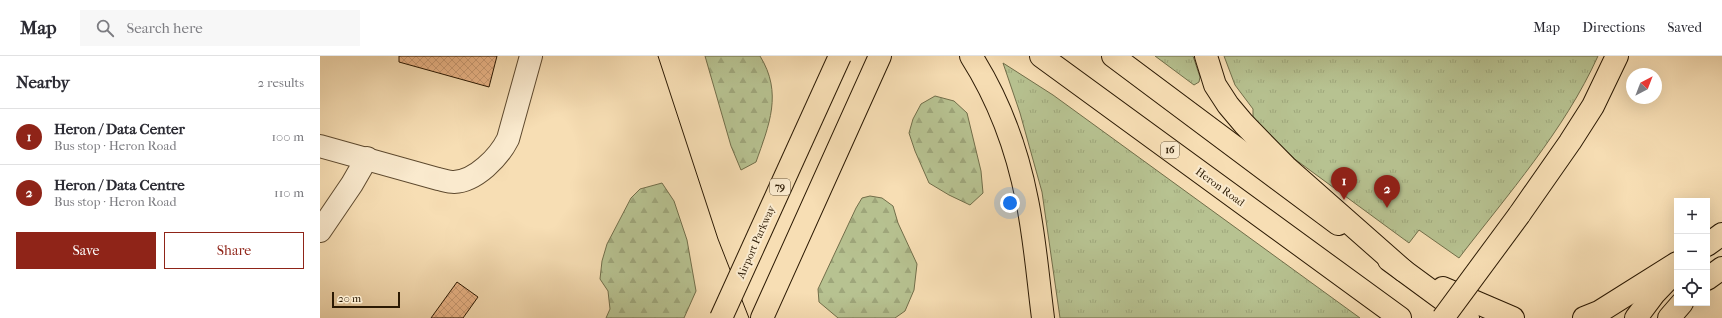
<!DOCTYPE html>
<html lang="en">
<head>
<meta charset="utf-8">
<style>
  :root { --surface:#fff; --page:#f7f7f7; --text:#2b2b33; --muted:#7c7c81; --line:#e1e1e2; --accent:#8f2418 }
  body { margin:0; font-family:"IM FELL French Canon",serif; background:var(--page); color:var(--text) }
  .controls { position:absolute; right:12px; bottom:12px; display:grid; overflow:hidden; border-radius:0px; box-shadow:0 4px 16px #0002 }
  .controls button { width:36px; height:36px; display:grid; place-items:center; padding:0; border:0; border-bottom:1px solid var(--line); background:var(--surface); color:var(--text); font:20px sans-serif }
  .compass { position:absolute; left:1306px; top:12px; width:36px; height:36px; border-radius:50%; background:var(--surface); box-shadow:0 4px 16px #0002; rotate:42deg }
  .scale { position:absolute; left:12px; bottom:10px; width:68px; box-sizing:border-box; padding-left:4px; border:2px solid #2b1903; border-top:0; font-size:11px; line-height:14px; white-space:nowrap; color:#2b1903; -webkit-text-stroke:3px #faeace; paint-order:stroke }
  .you { position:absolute; left:690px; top:147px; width:14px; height:14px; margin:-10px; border:3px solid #fff; border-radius:50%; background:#1a73e8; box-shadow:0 0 0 6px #1a73e833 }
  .badge { display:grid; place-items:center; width:26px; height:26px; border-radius:50%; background:var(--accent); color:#fff; font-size:13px; font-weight:700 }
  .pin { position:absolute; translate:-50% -33px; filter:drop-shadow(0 1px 2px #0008) }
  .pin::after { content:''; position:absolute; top:21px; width:14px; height:12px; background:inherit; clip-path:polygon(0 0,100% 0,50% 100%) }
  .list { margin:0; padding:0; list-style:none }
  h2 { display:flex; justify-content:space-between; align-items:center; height:52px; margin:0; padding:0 16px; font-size:17px }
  h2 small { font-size:13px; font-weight:400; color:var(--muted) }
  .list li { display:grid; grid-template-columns:26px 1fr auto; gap:12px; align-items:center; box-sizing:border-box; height:56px; padding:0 16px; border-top:1px solid var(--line) }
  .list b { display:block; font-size:15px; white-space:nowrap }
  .list p { margin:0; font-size:13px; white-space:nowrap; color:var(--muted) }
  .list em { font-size:13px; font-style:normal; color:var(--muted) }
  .actions { display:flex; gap:8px; padding:12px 16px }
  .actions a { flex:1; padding:9px 0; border:1px solid var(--accent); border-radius:0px; text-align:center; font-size:14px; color:var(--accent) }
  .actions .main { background:var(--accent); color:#fff }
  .icon { flex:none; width:22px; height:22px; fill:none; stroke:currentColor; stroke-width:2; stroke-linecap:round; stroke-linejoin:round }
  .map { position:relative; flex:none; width:1402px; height:262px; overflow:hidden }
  header { display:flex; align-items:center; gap:24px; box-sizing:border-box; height:56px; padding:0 20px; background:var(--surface); border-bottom:1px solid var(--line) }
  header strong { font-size:19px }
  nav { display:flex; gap:22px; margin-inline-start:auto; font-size:14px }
  .search { width:280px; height:36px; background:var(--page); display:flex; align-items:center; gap:10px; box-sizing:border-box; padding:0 14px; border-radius:0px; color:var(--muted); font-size:15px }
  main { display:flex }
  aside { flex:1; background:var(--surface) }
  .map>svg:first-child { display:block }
</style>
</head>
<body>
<header>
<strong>Map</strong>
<div class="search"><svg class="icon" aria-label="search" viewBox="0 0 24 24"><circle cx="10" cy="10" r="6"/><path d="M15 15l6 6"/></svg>Search here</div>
<nav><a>Map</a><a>Directions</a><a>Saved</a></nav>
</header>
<main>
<aside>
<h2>Nearby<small>2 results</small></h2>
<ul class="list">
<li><span class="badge">1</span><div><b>Heron / Data Center</b><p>Bus stop · Heron Road</p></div><em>100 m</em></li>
<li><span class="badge">2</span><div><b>Heron / Data Centre</b><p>Bus stop · Heron Road</p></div><em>110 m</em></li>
</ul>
<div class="actions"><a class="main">Save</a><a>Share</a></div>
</aside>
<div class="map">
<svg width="1402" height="262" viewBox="0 0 1402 262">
  <defs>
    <pattern id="grass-tufts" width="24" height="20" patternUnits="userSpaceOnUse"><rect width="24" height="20" fill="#b7c291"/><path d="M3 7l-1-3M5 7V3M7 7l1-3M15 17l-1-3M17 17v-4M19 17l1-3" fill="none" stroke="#9ea67b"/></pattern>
    <pattern id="forest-firs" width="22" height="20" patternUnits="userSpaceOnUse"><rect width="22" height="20" fill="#b7c291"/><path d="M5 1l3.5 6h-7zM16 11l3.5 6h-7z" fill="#9ea67b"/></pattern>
    <pattern id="building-cross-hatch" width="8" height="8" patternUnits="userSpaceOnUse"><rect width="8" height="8" fill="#ebb689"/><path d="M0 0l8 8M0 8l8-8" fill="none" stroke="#ca9c75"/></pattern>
  </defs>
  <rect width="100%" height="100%" fill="#f7deb4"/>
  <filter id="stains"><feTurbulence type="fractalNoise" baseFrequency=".005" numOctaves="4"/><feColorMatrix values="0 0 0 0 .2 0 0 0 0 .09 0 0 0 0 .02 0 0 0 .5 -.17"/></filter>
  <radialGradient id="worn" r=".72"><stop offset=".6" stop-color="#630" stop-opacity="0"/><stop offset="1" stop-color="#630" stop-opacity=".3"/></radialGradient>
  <!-- grass -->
  <g fill="url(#grass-tufts)" stroke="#716e4a">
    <polygon points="835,0 873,0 880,21 879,26 874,29"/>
    <path d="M904,0H1278C1244,75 1188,138 1139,202L1099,174L1089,187L976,104L933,65V53L915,29Z"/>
    <polygon points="683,7 733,39 1040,262 740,262 722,136 700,57"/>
  </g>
  <!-- forest -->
  <g fill="url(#forest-firs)" stroke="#716e4a">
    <path d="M385,0H440C463,37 449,69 436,106L421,114L411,90Z"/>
    <polygon points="615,40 634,45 647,57 661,115 663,137 650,149 629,139 609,127 595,95 589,77 593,63 601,48"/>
    <polygon points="342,127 354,145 367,184 376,235 364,262 286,262 290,253 288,235 280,223 282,205 287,188 311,142 320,133"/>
    <polygon points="550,140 562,142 573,150 578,167 597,208 594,234 585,255 575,262 518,262 499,246 498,233 536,152 542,142"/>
  </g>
  <!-- building -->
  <g fill="url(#building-cross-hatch)" stroke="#2b1903">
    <polygon points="79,0 177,0 169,31 79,6"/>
    <polygon points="137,226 158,241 143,262 111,262"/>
  </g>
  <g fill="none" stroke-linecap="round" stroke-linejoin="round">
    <!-- minor casing -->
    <g stroke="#5e4a2f" stroke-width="24">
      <g id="minor">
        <path d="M0,90L118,123C123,124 129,126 134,126C156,125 179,101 188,83L211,0"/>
        <polyline points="0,175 32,128 47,102"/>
      </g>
    </g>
    <!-- major casing -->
    <g stroke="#2b1903" stroke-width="24">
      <g id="major">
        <polyline points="721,0 1080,262"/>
        <polyline points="793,0 1018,168"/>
        <polyline points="1387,189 1402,178"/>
        <polyline points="1069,204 1148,262"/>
        <polyline points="1387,223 1402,212"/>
        <polyline points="1123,232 1193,262"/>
        <polyline points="1264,262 1279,256 1357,207"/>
        <polyline points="1316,262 1334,238 1355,216"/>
        <polyline points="1349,262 1362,247"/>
      </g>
    </g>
    <!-- highway casing -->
    <g stroke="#2b1903" stroke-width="24">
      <g id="highway">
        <path d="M651,0C679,44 697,93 707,144C715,183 718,223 723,262"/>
        <polyline points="886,0 895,29 908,49 924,68 966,111 1084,215"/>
        <polyline points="1199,159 1250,86 1273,50 1297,0"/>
        <polyline points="442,262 560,0"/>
      </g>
    </g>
    <!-- minor -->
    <use href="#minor" stroke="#faeace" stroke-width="22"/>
    <!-- major -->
    <use href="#major" stroke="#f7deb4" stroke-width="22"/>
    <!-- highway -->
    <use href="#highway" stroke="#f7deb4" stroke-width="22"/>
    <!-- tram -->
    <polyline stroke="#2b1903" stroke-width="1" points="338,0 398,183 429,262"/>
    <!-- highway-bridge casing -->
    <g stroke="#2b1903" stroke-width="24" stroke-linecap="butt">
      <g id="highway-bridge">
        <polyline points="401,262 520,0"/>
        <polyline points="1123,262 1199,159"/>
      </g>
    </g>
    <!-- highway-bridge -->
    <use href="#highway-bridge" stroke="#f7deb4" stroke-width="22"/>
  </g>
  <g text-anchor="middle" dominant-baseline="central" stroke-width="4" stroke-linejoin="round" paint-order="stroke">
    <!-- shield labels -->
    <g fill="#faeace" stroke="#695840" stroke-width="1">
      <rect x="841" y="86" width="18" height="16" rx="3"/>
      <rect x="450" y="123" width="20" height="16" rx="3"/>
    </g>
    <g font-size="10" font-weight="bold" fill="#2b1903">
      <text x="850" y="94">16</text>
      <text x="460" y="131">79</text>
    </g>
    <!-- street labels -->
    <g font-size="11" fill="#2b1903" stroke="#faeace">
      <text transform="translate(900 131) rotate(36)">Heron Road</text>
      <text transform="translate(436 186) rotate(-66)">Airport Parkway</text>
    </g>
  </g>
  <rect width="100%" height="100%" filter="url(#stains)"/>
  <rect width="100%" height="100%" fill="url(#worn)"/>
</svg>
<div class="controls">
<button>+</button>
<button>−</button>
<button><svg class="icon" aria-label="locate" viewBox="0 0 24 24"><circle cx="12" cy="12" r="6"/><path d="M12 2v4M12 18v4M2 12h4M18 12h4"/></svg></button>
</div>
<svg class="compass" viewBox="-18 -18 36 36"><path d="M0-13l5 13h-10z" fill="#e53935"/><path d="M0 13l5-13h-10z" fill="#7c7c81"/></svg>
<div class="scale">20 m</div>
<div class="you"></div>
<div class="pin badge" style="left:1024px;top:144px">1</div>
<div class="pin badge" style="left:1067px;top:152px">2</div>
</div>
</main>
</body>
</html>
